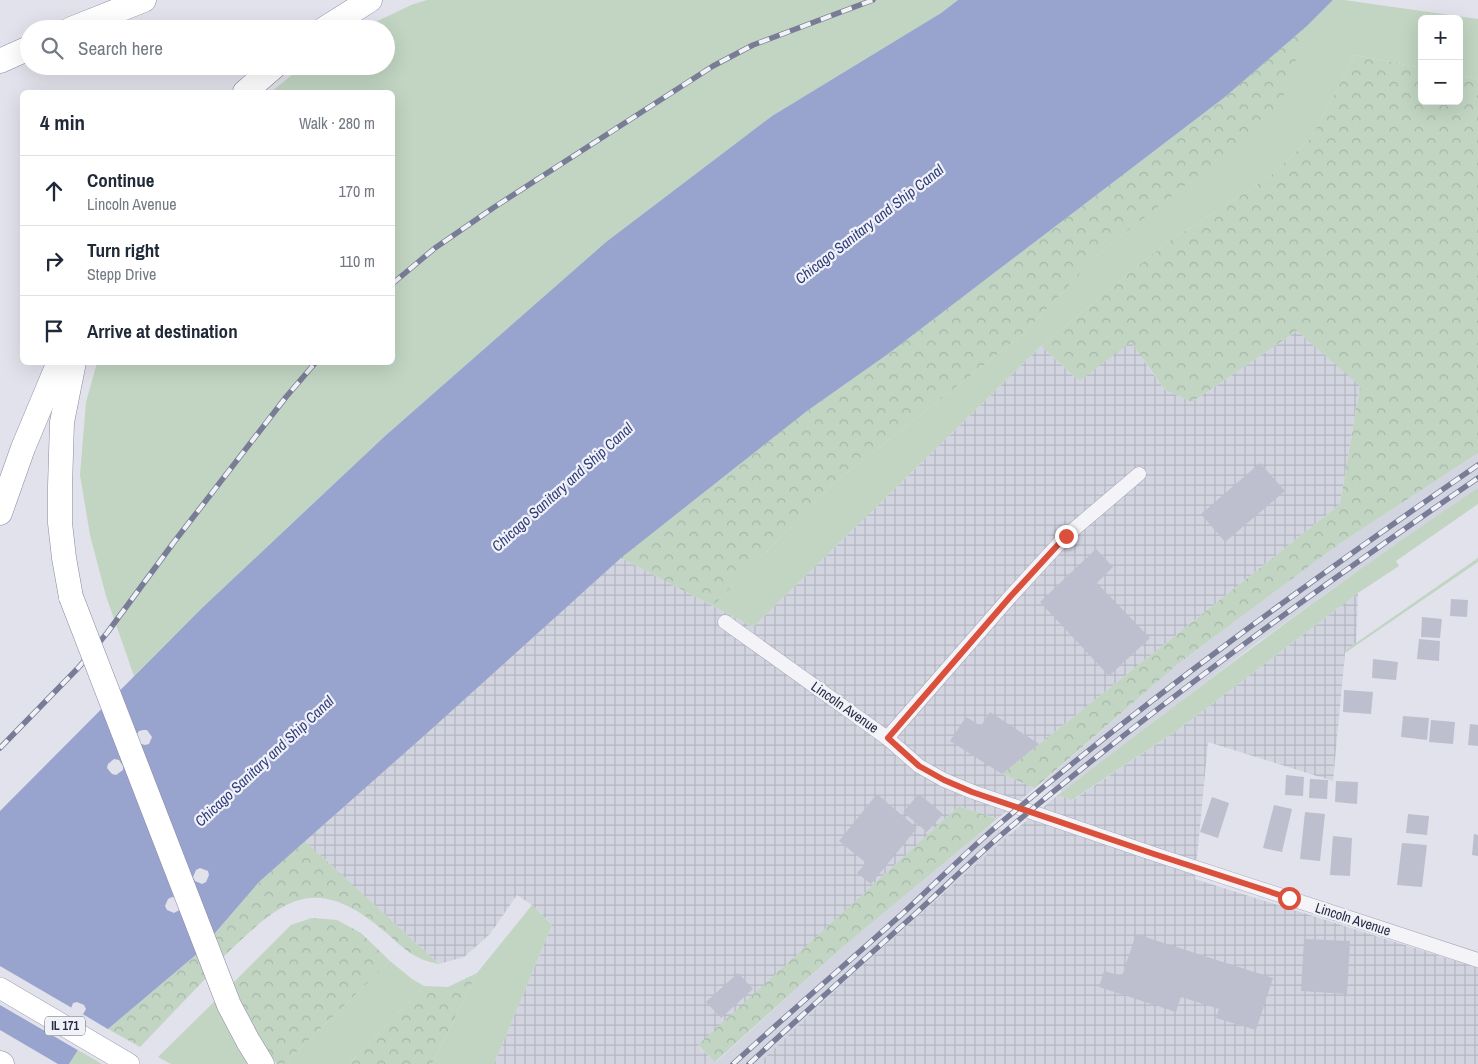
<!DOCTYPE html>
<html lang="en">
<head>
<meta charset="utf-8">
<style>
  :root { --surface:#fff; --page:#f2f2f3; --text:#1f2937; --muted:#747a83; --line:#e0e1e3 }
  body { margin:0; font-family:"Archivo Narrow",sans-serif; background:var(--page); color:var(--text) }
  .controls { position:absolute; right:15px; top:15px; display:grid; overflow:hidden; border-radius:8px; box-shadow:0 5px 20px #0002 }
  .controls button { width:45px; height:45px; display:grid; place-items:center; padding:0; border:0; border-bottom:1px solid var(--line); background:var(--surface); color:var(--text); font:25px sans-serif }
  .stop { position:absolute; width:15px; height:15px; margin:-11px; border:4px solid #da503c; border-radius:50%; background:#fff }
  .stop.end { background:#da503c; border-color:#fff; box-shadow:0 1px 5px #0008 }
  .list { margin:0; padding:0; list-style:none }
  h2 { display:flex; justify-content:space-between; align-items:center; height:65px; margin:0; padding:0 20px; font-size:21px }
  h2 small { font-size:16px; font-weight:400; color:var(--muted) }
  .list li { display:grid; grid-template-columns:32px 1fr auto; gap:15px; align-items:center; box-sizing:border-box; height:70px; padding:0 20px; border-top:1px solid var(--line) }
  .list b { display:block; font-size:19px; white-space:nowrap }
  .list p { margin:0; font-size:16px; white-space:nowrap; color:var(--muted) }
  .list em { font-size:16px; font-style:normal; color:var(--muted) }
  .icon { flex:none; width:28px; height:28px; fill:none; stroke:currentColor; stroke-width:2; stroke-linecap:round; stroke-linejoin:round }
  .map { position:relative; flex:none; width:1478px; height:1064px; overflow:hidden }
  .search { position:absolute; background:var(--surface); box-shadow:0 5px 20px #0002; left:20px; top:20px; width:375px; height:55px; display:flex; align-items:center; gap:12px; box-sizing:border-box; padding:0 18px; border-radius:28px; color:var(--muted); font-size:19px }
  .panel { position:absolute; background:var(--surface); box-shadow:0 5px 20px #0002; left:20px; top:90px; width:375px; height:275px; border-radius:8px }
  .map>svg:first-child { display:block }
</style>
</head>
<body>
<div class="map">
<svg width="1478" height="1064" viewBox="0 0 1478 1064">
  <defs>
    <pattern id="industrial-grid" width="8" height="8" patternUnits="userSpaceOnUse" patternTransform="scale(1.25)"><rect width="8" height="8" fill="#d2d4e0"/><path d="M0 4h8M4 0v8" fill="none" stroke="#b4b6c1"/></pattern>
    <pattern id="forest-crowns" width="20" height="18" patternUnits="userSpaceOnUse" patternTransform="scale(1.25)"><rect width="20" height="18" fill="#c1d5c2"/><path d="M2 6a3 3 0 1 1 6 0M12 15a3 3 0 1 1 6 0" fill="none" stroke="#a6b7a8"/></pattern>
  </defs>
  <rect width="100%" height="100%" fill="#e1e2eb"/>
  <!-- built -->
  <g fill="#d2d4e0">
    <polygon points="1478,453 1478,488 1332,589 1250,648 1063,792 1043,782 1179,663 1339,544"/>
    <polygon points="990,825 1010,834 843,983 758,1064 714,1064 838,951"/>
  </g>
  <!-- industrial -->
  <g fill="url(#industrial-grid)">
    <polygon points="1297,331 1360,385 1340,504 1002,774 1035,788 997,819 959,806 698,1046 715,1062 714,1064 494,1064 552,925 532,905 517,895 490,934 464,957 439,964 305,841 621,558 753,627 1041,346 1079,381 1131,341 1148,367 1165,390 1192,402"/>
    <polygon points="1358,593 1356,643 1346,650 1345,653 1333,781 1208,742 1195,879 1478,968 1478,1064 758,1064 843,983 1010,834 1058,795 1073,800 1179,729"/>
  </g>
  <!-- green -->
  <g fill="#c1d5c2">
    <polygon points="427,0 958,0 941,13 772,116 606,242 385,436 202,608 134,676 106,596 90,535 80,475 86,402 97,363 392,362 392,92 271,92 303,66 386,66 386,29 361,29 411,5"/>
    <polygon points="1333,0 1344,0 1478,19 1478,79 1459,75 1459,19 1422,19 1422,68 1355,55 1312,137 1269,177 1165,244 1041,346 753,627 713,606 835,482 1022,335 1101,252 1277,112 1308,25"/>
    <path d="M1478,488V504L1396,561L1399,566L1358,593L1179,729L1072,800L1058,795C1196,689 1334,584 1478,488Z"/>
    <polygon points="1478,558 1478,562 1345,653 1346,650 1356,643"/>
    <polygon points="532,905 552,925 494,1064 432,1064 477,973"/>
    <polygon points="390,961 412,979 424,986 349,1064 284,1064"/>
    <polygon points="216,1000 250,1064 171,1064 158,1057"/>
    <polygon points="78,1050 102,1064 69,1064"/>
  </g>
  <!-- forest -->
  <g fill="url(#forest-crowns)">
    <polygon points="1308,25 1278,112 1101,252 1022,335 835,482 713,606 621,558 807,411 888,354 1225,97"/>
    <polygon points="1355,55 1422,68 1422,101 1459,101 1459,75 1478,79 1478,453 1339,544 1179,663 1035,788 1002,774 1340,504 1360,386 1297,331 1192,402 1165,390 1131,342 1079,381 1041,346 1165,244 1269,177 1312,137"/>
    <polygon points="959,806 997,819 838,951 715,1062 698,1045"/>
    <path d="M305,841L439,964C412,959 404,948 384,931C311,869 280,903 222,958L213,936L259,882Z"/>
    <path d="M312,918L337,920L361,933L390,961L284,1064H277C258,1039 245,1013 232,984L291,925Z"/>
    <polygon points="198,953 207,977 140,1047 108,1029"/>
    <polygon points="477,973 432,1064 349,1064 424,986 448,987"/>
  </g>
  <!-- water -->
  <path fill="#99a4ce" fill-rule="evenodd" d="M958,0H1333L1308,25L1225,97L888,354L807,411L621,558L426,734L259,882L198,953L108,1029L78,1050L69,1064H0V811L202,608L385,436L606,242L772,116L941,13ZM143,730H147L152,737L149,744L145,745L138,743L137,734L139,731ZM114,759L119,760L123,766V770L116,775L112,774L107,768L108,764ZM200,868L208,871L209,875L206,882L202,884L195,881L193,877L196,870ZM172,897L177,898L181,909L174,913L167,910L165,906L168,899ZM77,1002L84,1005L86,1009L82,1016L72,1015L70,1011L73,1003Z"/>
  <!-- pier -->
  <g fill="#e1e2eb">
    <polygon points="0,966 72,1008 73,1013 76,1015 81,1013 111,1031 81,1052 0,1005"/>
    <polygon points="0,1030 58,1064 0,1064"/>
  </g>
  <!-- building -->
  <g fill="#bdbfce">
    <polygon points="1260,463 1285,491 1225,542 1201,514"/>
    <polygon points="1096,549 1113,567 1097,583 1150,638 1109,676 1040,602"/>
    <polygon points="1451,599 1468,600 1467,617 1450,616"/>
    <polygon points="1422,617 1442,619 1440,638 1421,637"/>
    <polygon points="1419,639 1440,641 1439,661 1417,659"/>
    <polygon points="1373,659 1398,662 1396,680 1372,678"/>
    <polygon points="1344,690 1373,692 1371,714 1343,712"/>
    <polygon points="990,712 1039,744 1002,774 950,741 966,717 981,726"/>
    <polygon points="1403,716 1429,718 1427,740 1401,737"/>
    <polygon points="1431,720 1455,722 1453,744 1429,742"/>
    <polygon points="1470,724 1478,725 1478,746 1468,745"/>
    <polygon points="1286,775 1304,777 1303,796 1285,795"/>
    <polygon points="1310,779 1328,780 1327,799 1309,798"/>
    <polygon points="1336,781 1358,782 1357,804 1335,802"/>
    <polygon points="877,794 917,828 871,884 857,873 866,863 839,841"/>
    <polygon points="919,794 943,814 927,832 903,812"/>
    <polygon points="1212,797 1229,803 1218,838 1200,832"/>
    <polygon points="1274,805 1292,809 1282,852 1263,848"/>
    <polygon points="1305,812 1325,814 1320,861 1300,859"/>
    <polygon points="1408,814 1429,816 1427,835 1406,833"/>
    <polygon points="1474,834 1478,835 1478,856 1472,855"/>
    <polygon points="1333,836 1352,838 1350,876 1330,875"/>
    <polygon points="1402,843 1427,845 1422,887 1397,885"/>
    <polygon points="1136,934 1273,978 1256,1030 1216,1018 1219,1009 1181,997 1176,1012 1099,987 1104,971 1122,976"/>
    <polygon points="1304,939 1350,941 1347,994 1301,991"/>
    <polygon points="738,973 753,989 721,1018 706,1002"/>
  </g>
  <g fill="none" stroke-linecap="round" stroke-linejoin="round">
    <!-- minor casing -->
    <g stroke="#a9abb9" stroke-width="15">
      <g id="minor">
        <polyline points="725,622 887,738 919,766 944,780 973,792 1154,854 1478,960"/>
        <polyline points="887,738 1010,597 1066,536 1139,474"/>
      </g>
    </g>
    <!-- primary casing -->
    <g stroke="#9fa2b7" stroke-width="22">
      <polyline id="primary" points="0,988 129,1064"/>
    </g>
    <!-- motorway casing -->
    <g stroke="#878aa3" stroke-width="25">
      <g id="motorway">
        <polyline points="71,29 144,0"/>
        <polyline points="324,29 370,0"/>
        <polyline points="0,61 29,48"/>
        <polyline points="245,92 275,66"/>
        <polyline points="0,513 23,448 59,362"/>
        <polyline points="71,597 64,558 60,523 60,486 62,422 74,362"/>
        <polyline points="248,1041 262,1064"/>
        <polyline points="0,1063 2,1064"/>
      </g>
    </g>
    <!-- minor -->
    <use href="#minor" stroke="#f4f4f8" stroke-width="14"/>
    <!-- primary -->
    <use href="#primary" stroke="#fff" stroke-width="21"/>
    <!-- motorway -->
    <use href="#motorway" stroke="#fff" stroke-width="24"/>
    <!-- rail casing -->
    <g stroke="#797c96" stroke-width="5.5">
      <g id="rail">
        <polyline points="392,284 435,248 493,208 713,66 753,45 873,0"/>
        <polyline points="0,748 79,667 107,633 174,542 286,397 316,362"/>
        <path d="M733,1064C789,1013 846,964 902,914C934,885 964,854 997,826C1150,696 1313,579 1478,465"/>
        <path d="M749,1064C803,1014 858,965 913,916C945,887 975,857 1007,830C1157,704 1317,589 1478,478"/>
      </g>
    </g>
    <!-- rail -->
    <use href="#rail" stroke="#f1f2f8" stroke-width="4" stroke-dasharray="11" stroke-linecap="butt"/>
    <!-- motorway-bridge casing -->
    <g stroke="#878aa3" stroke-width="25" stroke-linecap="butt">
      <polyline id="motorway-bridge" points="71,597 229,1005 248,1041"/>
    </g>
    <!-- motorway-bridge -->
    <use href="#motorway-bridge" stroke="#fff" stroke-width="24"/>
  </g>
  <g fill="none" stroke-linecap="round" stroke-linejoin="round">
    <!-- route -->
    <polyline stroke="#da503c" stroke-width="6" points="1066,536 1010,597 888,738 919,766 944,780 972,792 1154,854 1289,898"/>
  </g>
  <g text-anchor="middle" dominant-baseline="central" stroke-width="4.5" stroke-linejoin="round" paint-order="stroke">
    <!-- shield labels -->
    <rect fill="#f1f2f8" stroke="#64667a" stroke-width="1" x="45" y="1016.5" width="40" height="19" rx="4"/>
    <g font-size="12" font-weight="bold" fill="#272a44">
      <text x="65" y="1026">IL 171</text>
    </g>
    <!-- street labels -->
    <g font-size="14" fill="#272a44" stroke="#f1f2f8">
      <text transform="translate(845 707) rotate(35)">Lincoln Avenue</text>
      <text transform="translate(1353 919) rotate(18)">Lincoln Avenue</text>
    </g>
    <!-- water labels -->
    <g font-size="15" font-style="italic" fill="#2e3b7b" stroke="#f1f2f8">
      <text transform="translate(869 224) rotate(-38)">Chicago Sanitary and Ship Canal</text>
      <text transform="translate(562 487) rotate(-42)">Chicago Sanitary and Ship Canal</text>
      <text transform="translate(264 761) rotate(-43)">Chicago Sanitary and Ship Canal</text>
    </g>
  </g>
</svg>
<div class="controls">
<button>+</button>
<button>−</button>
</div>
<div class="stop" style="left:1289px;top:898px"></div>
<div class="stop end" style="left:1066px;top:536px"></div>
<div class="search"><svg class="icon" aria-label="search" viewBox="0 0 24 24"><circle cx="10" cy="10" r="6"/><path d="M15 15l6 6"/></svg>Search here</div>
<section class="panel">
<h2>4 min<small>Walk · 280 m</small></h2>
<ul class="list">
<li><svg class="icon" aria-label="ahead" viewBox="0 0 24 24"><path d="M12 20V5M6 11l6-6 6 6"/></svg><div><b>Continue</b><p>Lincoln Avenue</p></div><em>170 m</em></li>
<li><svg class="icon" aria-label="right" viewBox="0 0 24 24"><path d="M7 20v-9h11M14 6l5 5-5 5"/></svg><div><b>Turn right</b><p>Stepp Drive</p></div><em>110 m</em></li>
<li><svg class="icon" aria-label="arrive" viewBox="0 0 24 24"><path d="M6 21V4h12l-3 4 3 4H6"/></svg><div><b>Arrive at destination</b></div></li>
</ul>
</section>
</div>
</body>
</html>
